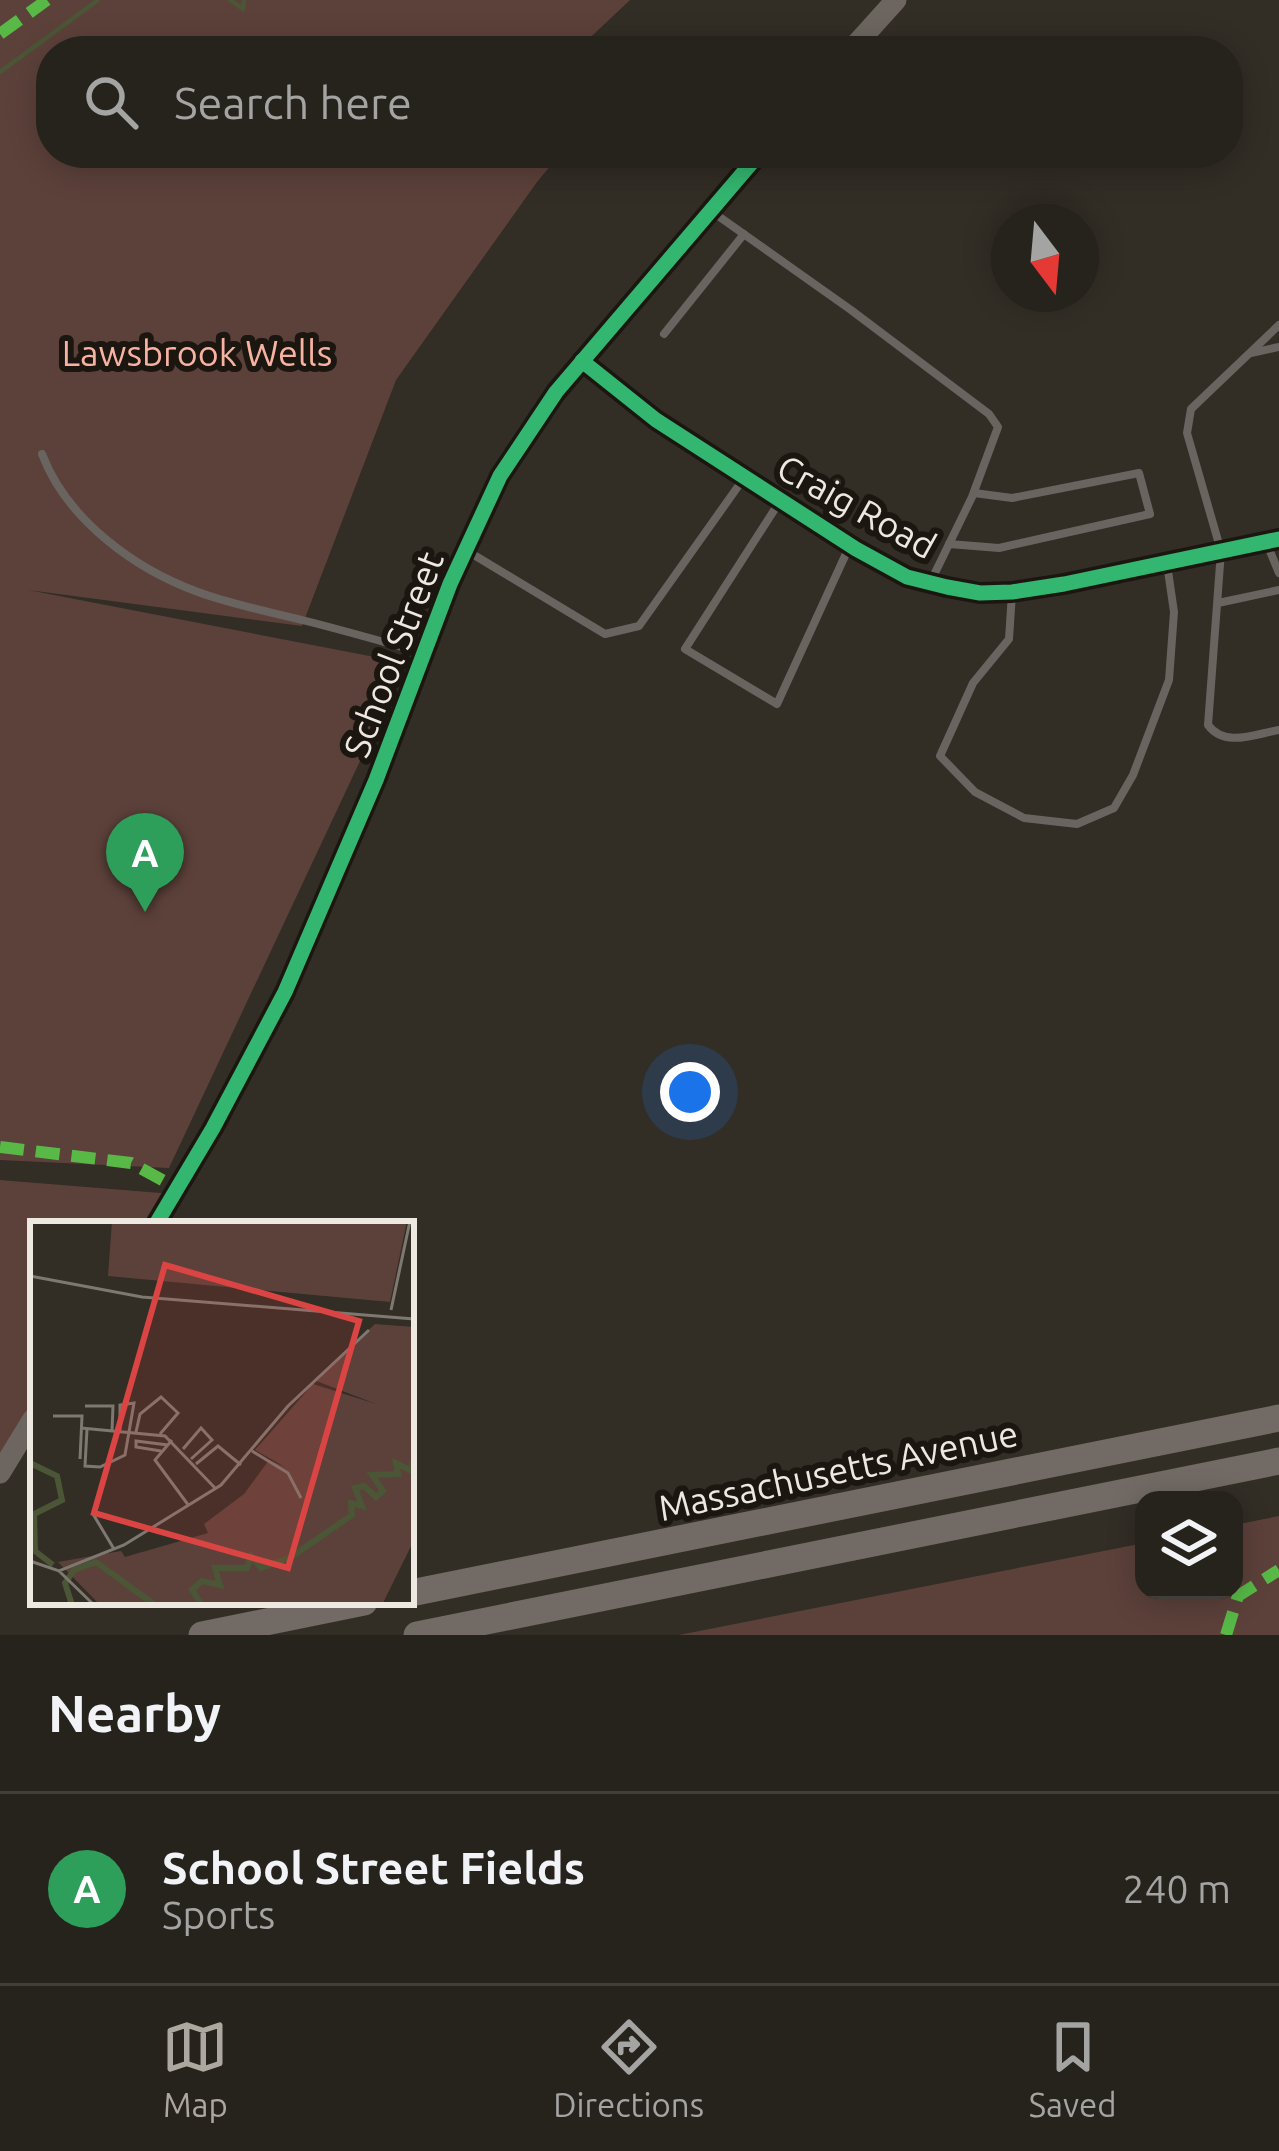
<!DOCTYPE html>
<html lang="en">
<head>
<meta charset="utf-8">
<style>
  :root { --surface:#26221c; --page:#2e2a25; --text:#f1f3f6; --muted:#a4a4a3; --line:#423f3b; --accent:#aca79f }
  body { margin:0; font-family:Ubuntu,sans-serif; background:var(--page); color:var(--text) }
  .controls { position:absolute; right:36px; bottom:36px; display:grid; overflow:hidden; border-radius:24px; box-shadow:0 6px 30px #0003 }
  .controls button { width:108px; height:108px; display:grid; place-items:center; padding:0; border:0; border-bottom:3px solid var(--line); background:var(--surface); color:var(--text); font:60px sans-serif }
  .compass { position:absolute; left:991px; top:204px; width:108px; height:108px; border-radius:50%; background:var(--surface); box-shadow:0 6px 30px #0003; rotate:164deg }
  .you { position:absolute; left:690px; top:1092px; width:42px; height:42px; margin:-30px; border:9px solid #fff; border-radius:50%; background:#1a73e8; box-shadow:0 0 0 18px #1a73e833 }
  .badge { display:grid; place-items:center; width:78px; height:78px; border-radius:50%; background:var(--accent); color:#fff; font-size:39px; font-weight:700 }
  .pin { position:absolute; translate:-50% -99px; filter:drop-shadow(0 3px 6px #0008) }
  .pin::after { content:''; position:absolute; top:63px; width:42px; height:36px; background:inherit; clip-path:polygon(0 0,100% 0,50% 100%) }
  .list { margin:0; padding:0; list-style:none }
  h2 { display:flex; justify-content:space-between; align-items:center; height:156px; margin:0; padding:0 48px; font-size:51px }
  h2 small { font-size:39px; font-weight:400; color:var(--muted) }
  .list li { display:grid; grid-template-columns:78px 1fr auto; gap:36px; align-items:center; box-sizing:border-box; height:192px; padding:0 48px; border-top:3px solid var(--line) }
  .list b { display:block; font-size:45px; white-space:nowrap }
  .list p { margin:0; font-size:39px; white-space:nowrap; color:var(--muted) }
  .list em { font-size:39px; font-style:normal; color:var(--muted) }
  .icon { flex:none; width:66px; height:66px; fill:none; stroke:currentColor; stroke-width:2; stroke-linecap:round; stroke-linejoin:round }
  .map { position:relative; flex:none; width:1279px; height:1635px; overflow:hidden }
  .search { position:absolute; background:var(--surface); box-shadow:0 6px 30px #0003; left:36px; right:36px; top:36px; height:132px; display:flex; align-items:center; gap:30px; box-sizing:border-box; padding:0 42px; border-radius:48px; color:var(--muted); font-size:45px }
  .sheet { height:348px; background:var(--surface) }
  nav { display:flex; justify-content:space-around; align-items:center; box-sizing:border-box; height:168px; border-top:3px solid var(--line); background:var(--surface); font-size:33px; color:var(--muted) }
  nav a { display:grid; justify-items:center; gap:6px }
  nav .on { color:var(--accent) }
  .map>svg:first-child { display:block }
</style>
</head>
<body>
<div class="map">
<svg width="1279" height="1635" viewBox="0 0 1279 1635">
  <rect width="100%" height="100%" fill="#322d25"/>
  <!-- green -->
  <g fill="#5c413a">
    <polygon points="0,0 630,0 576,51 51,51 51,153 561,153 537,182 396,380 302,626 28,590 406,663 169,1168 0,1160"/>
    <polygon points="0,1180 173,1194 153,1224 33,1224 33,1403 0,1456"/>
    <polygon points="1279,1516 1279,1635 679,1635 1144,1543 1144,1590 1234,1590 1234,1525"/>
  </g>
  <g fill="none" stroke-linecap="round" stroke-linejoin="round">
    <!-- stream -->
    <g stroke="#4b5636" stroke-width="4.5">
      <polyline points="230,0 243,9 244,0"/>
      <polyline points="0,72 98,0"/>
    </g>
    <!-- lane -->
    <g stroke="#69645f" stroke-width="8">
      <polyline points="714,213 851,310 989,414 998,427 972,497 931,581"/>
      <path d="M1279,325L1191,409L1187,433L1221,551L1208,725C1225,748 1255,734 1279,730"/>
      <polyline points="664,334 744,234"/>
      <polyline points="1251,353 1279,347"/>
      <path d="M42,454C67,520 135,569 198,592C233,605 271,612 306,621C346,631 384,642 423,653"/>
      <polyline points="780,501 685,649 777,704 850,545"/>
      <polyline points="949,544 999,548 1150,514 1139,473 1012,498 974,493"/>
      <polyline points="1267,544 1279,573"/>
      <polyline points="469,552 605,634 639,626 744,478"/>
      <polyline points="1012,593 1009,639 973,683 940,756 975,792 1024,818 1077,824 1114,808 1133,775 1169,680 1174,612 1167,564"/>
      <polyline points="1218,603 1279,590"/>
    </g>
    <!-- street -->
    <polyline stroke="#69645f" stroke-width="15" points="582,361 656,420 856,549 907,577 947,587 980,593 1012,592 1064,584 1279,539"/>
    <!-- secondary -->
    <g stroke="#6d6660" stroke-width="21">
      <polyline points="850,51 896,0"/>
      <polyline points="156,1224 213,1128 285,992 376,780 450,584 500,476 556,392 760,153"/>
      <polyline points="0,1473 33,1419"/>
    </g>
    <!-- highway -->
    <g stroke="#716a65" stroke-width="27">
      <polyline points="411,1593 1279,1418"/>
      <polyline points="202,1635 364,1602"/>
      <polyline points="417,1635 1279,1461"/>
    </g>
    <!-- quiet -->
    <g stroke="#58b947" stroke-width="12" stroke-dasharray="24 12" stroke-linecap="butt">
      <polyline points="0,34 47,0"/>
      <polyline points="0,1147 131,1163 177,1188"/>
      <polyline points="1226,1635 1238,1596 1279,1570"/>
    </g>
    <!-- cycleway casing -->
    <g stroke="#1b1710" stroke-width="22">
      <g id="cycleway">
        <polyline points="582,361 656,420 856,549 907,577 947,587 980,593 1012,592 1064,584 1279,539"/>
        <polyline points="156,1224 213,1128 285,992 376,780 450,584 500,476 556,392 760,153"/>
      </g>
    </g>
    <!-- cycleway -->
    <use href="#cycleway" stroke="#33b770" stroke-width="15"/>
  </g>
  <g text-anchor="middle" dominant-baseline="central" stroke-width="12" stroke-linejoin="round" paint-order="stroke">
    <!-- park labels -->
    <g font-size="36" fill="#f7b2a1" stroke="#1b1710">
      <text x="197" y="352">Lawsbrook Wells</text>
    </g>
    <!-- street labels -->
    <g font-size="36" fill="#eee9e0" stroke="#1b1710">
      <text transform="translate(857 506) rotate(29)">Craig Road</text>
      <text transform="translate(393 654) rotate(-69)">School Street</text>
      <text transform="translate(838 1470) rotate(-12)">Massachusetts Avenue</text>
    </g>
  </g>
  <!-- overview -->
  <g transform="translate(30 1221)">
    <rect width="384" height="384" fill="#322d25"/>
    <path d="M82,0H377L360,81L78,55ZM345,103L384,106V319L352,384H70L28,341L91,330L95,336L178,312L174,303L214,273L239,239L255,246L225,229L283,163L346,183L284,159Z" fill="#5c413a"/>
    <path fill="none" stroke="#4b5636" stroke-width="6" d="M0,242L27,255L32,279L4,293L5,330L23,344M42,384L35,362L44,349L66,341L125,384M172,384L162,369L172,360L190,364L185,347H217L221,335L231,347L261,336L322,294L321,282L332,285L325,267L334,265L346,276L353,270L342,254L368,253L366,242L380,249L384,240"/>
    <path fill="none" stroke="#7d7870" stroke-width="3" d="M0,55L112,76L384,98M361,89L380,0M55,185H83L82,210M23,195H52L50,238M51,207L135,215L185,267M57,208L55,245L70,246L95,234L104,182L90,184V210M106,211L110,193L131,176L148,192L130,213M142,219L125,239L159,285M153,228L171,207L182,219L161,238M131,230L106,226V220L138,224M222,230L258,252L271,277M166,243L188,225L211,244M63,293L84,328M0,340L29,350L94,324L191,264L258,185L339,109M29,350L64,384"/>
    <path fill="#da4544" fill-opacity="0.15" stroke="#da4544" stroke-width="6" d="M135,44L329,100L258,347L64,292Z"/>
    <rect width="384" height="384" fill="none" stroke="#eee9e0" stroke-width="6"/>
  </g>
</svg>
<div class="controls">
<button><svg class="icon" aria-label="layers" viewBox="0 0 24 24"><path d="M12 4l9 5-9 5-9-5zM3 14l9 5 9-5"/></svg></button>
</div>
<svg class="compass" viewBox="-18 -18 36 36"><path d="M0-13l5 13h-10z" fill="#e53935"/><path d="M0 13l5-13h-10z" fill="#a4a4a3"/></svg>
<div class="you"></div>
<div class="pin badge" style="left:145px;top:912px;background:#2e9e5b">A</div>
<div class="search"><svg class="icon" aria-label="search" viewBox="0 0 24 24"><circle cx="10" cy="10" r="6"/><path d="M15 15l6 6"/></svg>Search here</div>
</div>
<section class="sheet">
<h2>Nearby<small></small></h2>
<ul class="list">
<li><span class="badge" style="background:#2e9e5b">A</span><div><b>School Street Fields</b><p>Sports</p></div><em>240 m</em></li>
</ul>
</section>
<nav>
<a class="on"><svg class="icon" aria-label="map" viewBox="0 0 24 24"><path d="M3 6l6-2 6 2 6-2v14l-6 2-6-2-6 2zM9 4v14M15 6v14"/></svg>Map</a>
<a><svg class="icon" aria-label="directions" viewBox="0 0 24 24"><path d="M12 3l9 9-9 9-9-9zM9 14v-3h6M13 9l2 2-2 2"/></svg>Directions</a>
<a><svg class="icon" aria-label="saved" viewBox="0 0 24 24"><path d="M7 4h10v16l-5-4-5 4z"/></svg>Saved</a>
</nav>
</body>
</html>
